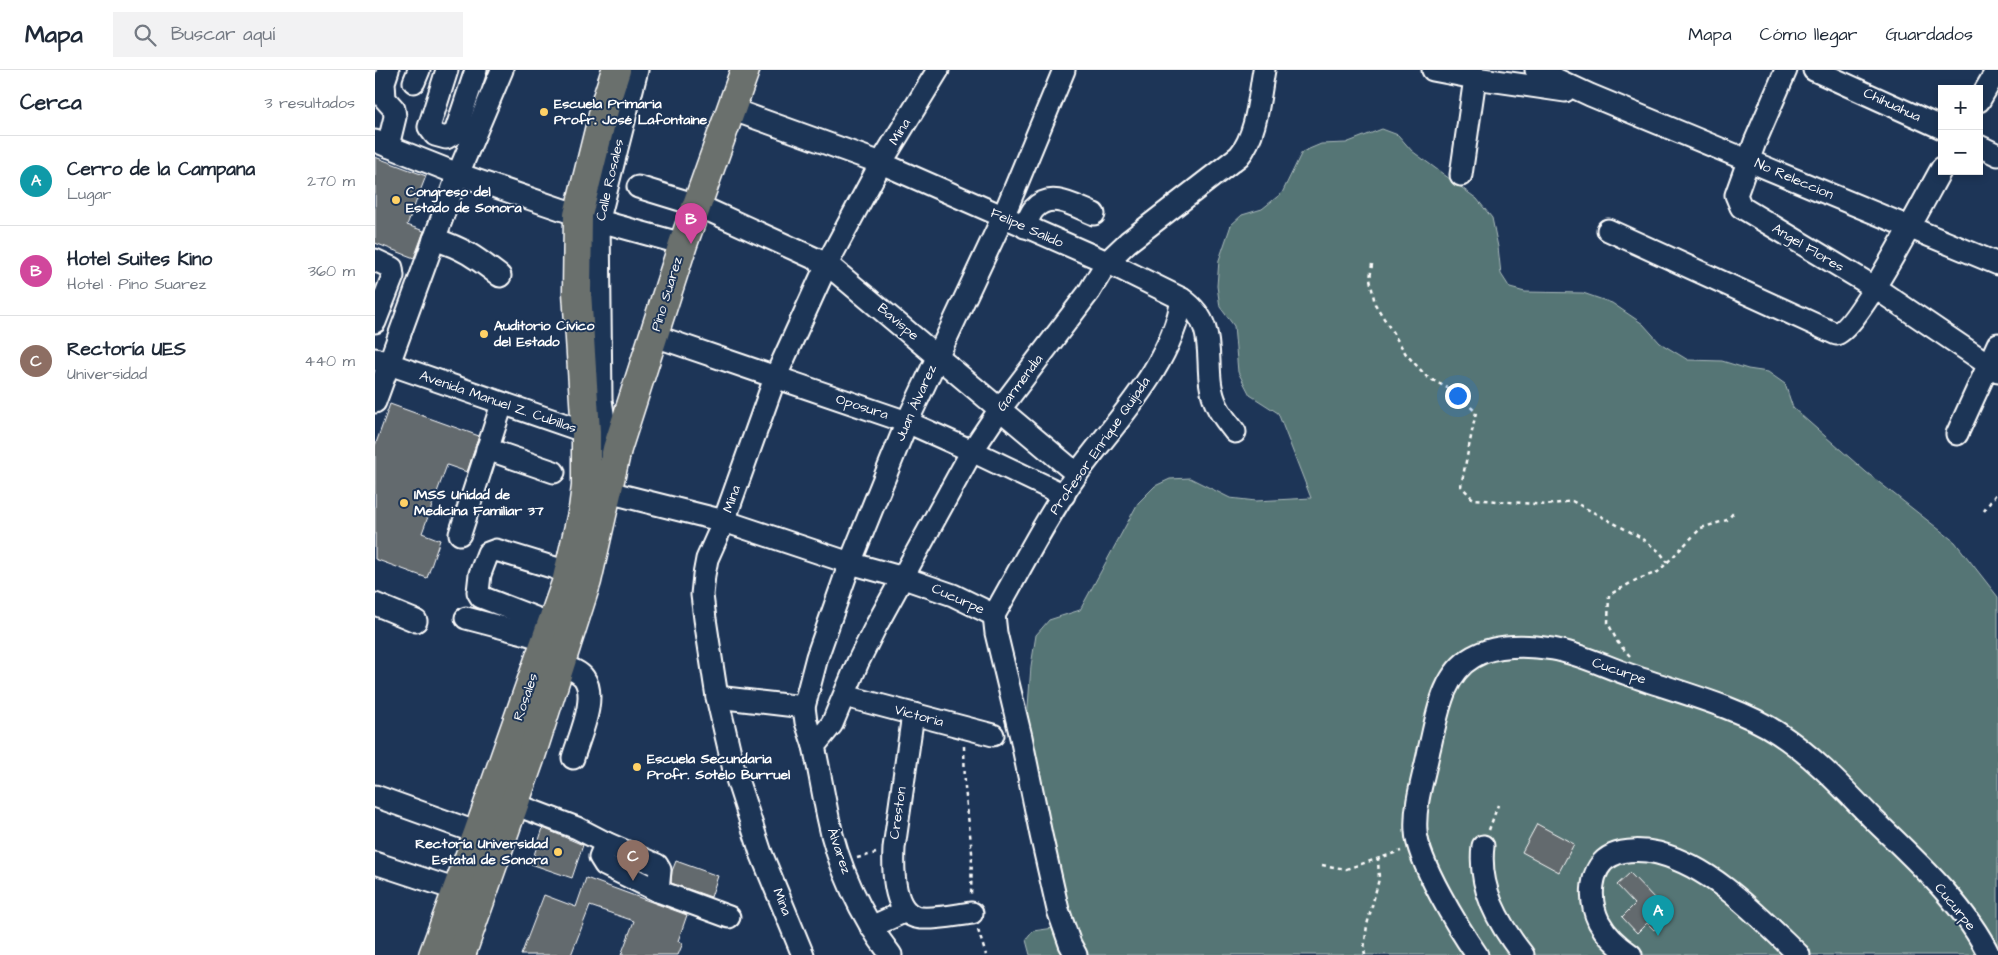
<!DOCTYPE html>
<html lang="es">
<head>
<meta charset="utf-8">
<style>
  :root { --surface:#fff; --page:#f2f2f3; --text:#1f2937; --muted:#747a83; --line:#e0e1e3; --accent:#84754c }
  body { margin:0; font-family:"Architects Daughter",sans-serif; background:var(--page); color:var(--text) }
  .controls { position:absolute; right:15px; top:15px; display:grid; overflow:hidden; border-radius:0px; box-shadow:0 2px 8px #0003 }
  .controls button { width:45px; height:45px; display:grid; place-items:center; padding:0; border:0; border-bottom:1px solid var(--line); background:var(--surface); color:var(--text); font:25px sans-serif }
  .you { position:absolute; left:1082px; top:325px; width:18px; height:18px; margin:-12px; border:4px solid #fff; border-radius:50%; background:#1a73e8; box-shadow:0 0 0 8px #1a73e833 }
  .badge { display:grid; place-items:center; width:32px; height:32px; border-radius:50%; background:var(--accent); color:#fff; font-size:16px; font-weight:700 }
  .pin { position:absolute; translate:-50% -41px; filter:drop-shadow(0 1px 2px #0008) }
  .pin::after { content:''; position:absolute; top:26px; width:18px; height:15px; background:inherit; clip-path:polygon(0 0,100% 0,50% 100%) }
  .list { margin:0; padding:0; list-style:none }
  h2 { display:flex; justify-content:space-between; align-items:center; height:65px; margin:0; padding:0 20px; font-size:21px }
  h2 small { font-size:16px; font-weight:400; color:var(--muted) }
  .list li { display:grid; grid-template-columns:32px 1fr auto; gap:15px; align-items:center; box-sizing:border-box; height:90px; padding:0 20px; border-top:1px solid var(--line) }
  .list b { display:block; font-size:19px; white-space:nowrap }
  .list p { margin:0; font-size:16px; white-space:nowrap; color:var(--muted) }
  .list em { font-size:16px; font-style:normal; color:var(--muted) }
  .icon { flex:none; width:28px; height:28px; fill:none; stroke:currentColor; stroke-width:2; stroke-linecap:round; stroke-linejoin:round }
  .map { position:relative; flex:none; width:1623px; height:885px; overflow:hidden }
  header { display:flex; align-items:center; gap:30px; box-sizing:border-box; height:70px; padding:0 25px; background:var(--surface); border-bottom:1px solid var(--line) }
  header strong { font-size:24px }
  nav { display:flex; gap:28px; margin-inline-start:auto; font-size:18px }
  .search { width:350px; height:45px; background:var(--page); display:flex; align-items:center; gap:12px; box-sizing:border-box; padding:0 18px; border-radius:0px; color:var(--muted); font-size:19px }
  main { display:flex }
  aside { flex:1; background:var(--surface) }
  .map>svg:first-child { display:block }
</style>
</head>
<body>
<header>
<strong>Mapa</strong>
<div class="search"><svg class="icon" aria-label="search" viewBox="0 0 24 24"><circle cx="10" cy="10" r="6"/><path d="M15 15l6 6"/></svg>Buscar aquí</div>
<nav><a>Mapa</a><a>Cómo llegar</a><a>Guardados</a></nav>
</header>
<main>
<aside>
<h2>Cerca<small>3 resultados</small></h2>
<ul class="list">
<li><span class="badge" style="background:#0f9aa8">A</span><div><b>Cerro de la Campana</b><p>Lugar</p></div><em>270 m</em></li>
<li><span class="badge" style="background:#d1479c">B</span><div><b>Hotel Suites Kino</b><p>Hotel · Pino Suarez</p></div><em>360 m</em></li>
<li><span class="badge" style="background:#8d6e63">C</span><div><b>Rectoría UES</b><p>Universidad</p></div><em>440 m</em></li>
</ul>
</aside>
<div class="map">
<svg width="1623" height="885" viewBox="0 0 1623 885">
  <rect width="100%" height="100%" fill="#1d3557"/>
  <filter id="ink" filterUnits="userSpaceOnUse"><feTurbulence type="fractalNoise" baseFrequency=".02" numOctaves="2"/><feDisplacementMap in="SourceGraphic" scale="10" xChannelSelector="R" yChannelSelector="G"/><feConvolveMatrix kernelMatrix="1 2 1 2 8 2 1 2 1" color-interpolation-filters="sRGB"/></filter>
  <g filter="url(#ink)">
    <!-- green -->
    <polygon fill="#557574" stroke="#aababa" points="1007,59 1023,65 1037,81 1102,129 1117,148 1123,177 1126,204 1135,218 1150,222 1208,223 1237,233 1268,254 1285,273 1313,290 1347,291 1373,299 1393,302 1410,314 1418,338 1491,402 1580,472 1623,527 1623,885 655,885 651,870 658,861 679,858 652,650 656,596 661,565 674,550 705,540 763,433 780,416 795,409 815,408 855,428 881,431 936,428 903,343 875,325 863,302 859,256 845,237 842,216 844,190 856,155 867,145 887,139 907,123 927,82 946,74 971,73"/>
    <!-- building -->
    <g fill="#636a6e" stroke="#fff">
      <polygon points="0,87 51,106 32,155 49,161 39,188 0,173"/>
      <polygon points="15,334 104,366 92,402 72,395 47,463 65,470 52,508 0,489 0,376"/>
      <polygon points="1162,754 1199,774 1184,802 1147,782"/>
      <polygon points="168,758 208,775 197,808 156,794"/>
      <polygon points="301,791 343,806 336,827 296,813 297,801"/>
      <polygon points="1255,803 1284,833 1279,837 1291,849 1279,860 1272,853 1262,863 1247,847 1260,834 1242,815"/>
      <polygon points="211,808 312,845 303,871 308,873 303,885 246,885 259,851 215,836 196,885 146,885 169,825 201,837"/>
    </g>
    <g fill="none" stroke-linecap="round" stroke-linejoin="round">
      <!-- minor casing -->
      <g stroke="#fff" stroke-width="25">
        <g id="minor">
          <polyline points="13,0 9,12 10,29 19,39 20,47 13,76"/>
          <polyline points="72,0 54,57 60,65 71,68 80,63 101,0"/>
          <polyline points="1058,0 1100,8 1190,21"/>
          <polyline points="1161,0 1215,25 1623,194"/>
          <polyline points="1411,0 1380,72 1361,125 1366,137 1499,217 1623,301"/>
          <polyline points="1439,0 1567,58"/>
          <polyline points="39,12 44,0"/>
          <polyline points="1604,31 1622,0"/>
          <path d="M356,39L506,93L732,192L807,229C849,258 824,299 842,336C846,345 854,354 860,362"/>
          <polyline points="0,71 83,104 203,145 308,174"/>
          <polyline points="1604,76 1623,85"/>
          <polyline points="1086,105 1100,8"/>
          <polyline points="263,117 322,135 452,194 702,404"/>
          <path d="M650,157C653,151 655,143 659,139C676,120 701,137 719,144"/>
          <path d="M1233,160L1461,264C1483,259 1552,124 1567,98"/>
          <path d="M59,169C90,179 100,187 125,206"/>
          <polyline points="0,190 17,198 18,206 0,252"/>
          <polyline points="280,266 532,352 597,381 689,425"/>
          <polyline points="0,289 211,362 226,364"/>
          <polyline points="0,332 83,104 127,0"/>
          <polyline points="1582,364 1623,274"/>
          <polyline points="112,379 179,402"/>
          <polyline points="236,396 226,330 224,149 262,0"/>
          <polyline points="217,418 349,451 475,493 529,508 578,525 619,545"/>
          <polyline points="85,464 127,334"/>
          <polyline points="0,534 41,551"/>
          <path d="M619,545C646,498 671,448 702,404C741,350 796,297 807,229"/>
          <polyline points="619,545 621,563 646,667 666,765 683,840 695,874 701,885"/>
          <polyline points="91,548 152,564 171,570"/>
          <polyline points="176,554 106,527 103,522 105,504 113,483 121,480 193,502"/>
          <path d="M185,595C193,598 204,601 209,608C223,628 204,667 198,688"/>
          <polyline points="470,626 618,665"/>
          <polyline points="342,627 429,637"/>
          <path d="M538,644L519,778C518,798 517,846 546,848C563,849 581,845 597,843"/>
          <polyline points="439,676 431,652 429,637 442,587 475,493 532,352 628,147 689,0"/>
          <polyline points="0,726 103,763"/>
          <polyline points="139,734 202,758 231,773 282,795 285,800 283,821"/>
          <polyline points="231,773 225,787 230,795 283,821 354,847"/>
          <path d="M1108,776C1103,818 1123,853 1148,885"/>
          <polyline points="0,793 82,820"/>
          <polyline points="496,857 531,841"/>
          <polyline points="428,885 386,783 359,700 342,627 330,549 327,525 329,505 332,489 349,451 400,308 452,194 506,93 563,0"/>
          <path d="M516,885C486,847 462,794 453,747C448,723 444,699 439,676L457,654L483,592L501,556L597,381L625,339L714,222L732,192L753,172L864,86C882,65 884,27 889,0"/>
          <path d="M1102,885C1084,859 1042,791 1041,761C1039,734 1049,706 1054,680C1062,649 1066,605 1098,587C1120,574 1153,575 1178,579C1203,583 1231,597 1255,605C1300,621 1364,637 1403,663C1438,686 1467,717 1496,747C1536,786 1590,834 1614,885"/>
          <path d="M1256,885C1244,877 1231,865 1224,852C1214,832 1213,796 1238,785C1250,779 1271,780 1283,783C1339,798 1383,846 1424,885"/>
        </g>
      </g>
      <!-- major casing -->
      <g stroke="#fff" stroke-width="31">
        <g id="major">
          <polyline points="58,885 103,763 191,513 208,439 211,416 211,362 202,222 203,145 232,28 241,0"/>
          <polyline points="86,885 155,689 212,511 242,379 308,174 370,0"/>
        </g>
      </g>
      <!-- path -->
      <g stroke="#fff" stroke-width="2.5" stroke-dasharray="4 4" stroke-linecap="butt">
        <polyline points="997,194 995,209 1000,234 1031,284 1052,307 1078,321 1101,342 1086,416 1098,429 1172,435 1197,431 1263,466 1285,482 1293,493"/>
        <polyline points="1609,441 1623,421"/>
        <polyline points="1255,586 1243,573 1233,553 1234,525 1261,510 1283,502 1326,458 1352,450 1360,441"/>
        <polyline points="589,676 590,718 597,782 596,825"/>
        <polyline points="1114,760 1123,735"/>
        <polyline points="482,788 501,783"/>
        <polyline points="947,795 971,799 1026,781"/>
        <polyline points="603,860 611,885"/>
        <polyline points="990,885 989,880 992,855 1004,809 1003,788"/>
      </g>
      <!-- minor -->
      <use href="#minor" stroke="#1d3557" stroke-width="21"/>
      <!-- major -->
      <use href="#major" stroke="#6b706d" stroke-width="28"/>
    </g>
  </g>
  <!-- markers -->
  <g fill="#ffd166" stroke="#1d3557" stroke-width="2">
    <circle cx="169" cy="42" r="5"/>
    <circle cx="21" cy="130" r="5"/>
    <circle cx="109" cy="264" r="5"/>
    <circle cx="29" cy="433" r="5"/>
    <circle cx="262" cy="697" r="5"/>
    <circle cx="183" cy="782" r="5"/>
  </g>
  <g text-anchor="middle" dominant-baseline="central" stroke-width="4" stroke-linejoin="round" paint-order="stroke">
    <!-- poi labels -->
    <g font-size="14" font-weight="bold" fill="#fff" stroke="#1d3557" text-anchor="start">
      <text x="179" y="34">Escuela Primaria<tspan x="179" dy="16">Profr. José Lafontaine</tspan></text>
      <text x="31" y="122">Congreso del<tspan x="31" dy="16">Estado de Sonora</tspan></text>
      <text x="119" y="256">Auditorio Cívico<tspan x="119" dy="16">del Estado</tspan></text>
      <text x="39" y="425">IMSS Unidad de<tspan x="39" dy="16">Medicina Familiar 37</tspan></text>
      <text x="272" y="689">Escuela Secundaria<tspan x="272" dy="16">Profr. Sotelo Burruel</tspan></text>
      <text x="173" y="774" text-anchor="end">Rectoría Universidad<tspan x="173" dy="16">Estatal de Sonora</tspan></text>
    </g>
    <!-- street labels -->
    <g font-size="14" fill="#fff" stroke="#1d3557">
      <text transform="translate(1517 35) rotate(25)">Chihuahua</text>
      <text transform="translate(525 62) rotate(-59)">Mina</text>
      <text transform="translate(1419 109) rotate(23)">No Releccion</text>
      <text transform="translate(235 110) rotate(-77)">Calle Rosales</text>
      <text transform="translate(652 158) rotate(24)">Felipe Salido</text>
      <text transform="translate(1433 178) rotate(31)">Angel Flores</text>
      <text transform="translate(292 224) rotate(-73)">Pino Suarez</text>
      <text transform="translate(523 252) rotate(40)">Bavispe</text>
      <text transform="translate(645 313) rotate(-53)">Garmendia</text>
      <text transform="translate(123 332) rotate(19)">Avenida Manuel Z. Cubillas</text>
      <text transform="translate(541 333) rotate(-66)">Juan Álvarez</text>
      <text transform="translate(487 337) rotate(18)">Oposura</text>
      <text transform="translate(725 376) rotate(-55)">Profesor Enrique Quijada</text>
      <text transform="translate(357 429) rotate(-71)">Mina</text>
      <text transform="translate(583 529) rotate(24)">Cucurpe</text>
      <text transform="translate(1244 601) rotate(19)">Cucurpe</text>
      <text transform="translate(151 627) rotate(-71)">Rosales</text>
      <text transform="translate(544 646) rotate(15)">Victoria</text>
      <text transform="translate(523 743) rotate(-82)">Creston</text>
      <text transform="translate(464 781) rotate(71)">Álvarez</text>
      <text transform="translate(407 832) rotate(68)">Mina</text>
      <text transform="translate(1580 837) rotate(51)">Cucurpe</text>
    </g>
  </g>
</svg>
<div class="controls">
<button>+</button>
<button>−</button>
</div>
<div class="you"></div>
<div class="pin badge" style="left:1283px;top:866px;background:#0f9aa8">A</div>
<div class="pin badge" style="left:316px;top:174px;background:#d1479c">B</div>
<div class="pin badge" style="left:258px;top:811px;background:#8d6e63">C</div>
</div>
</main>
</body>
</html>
